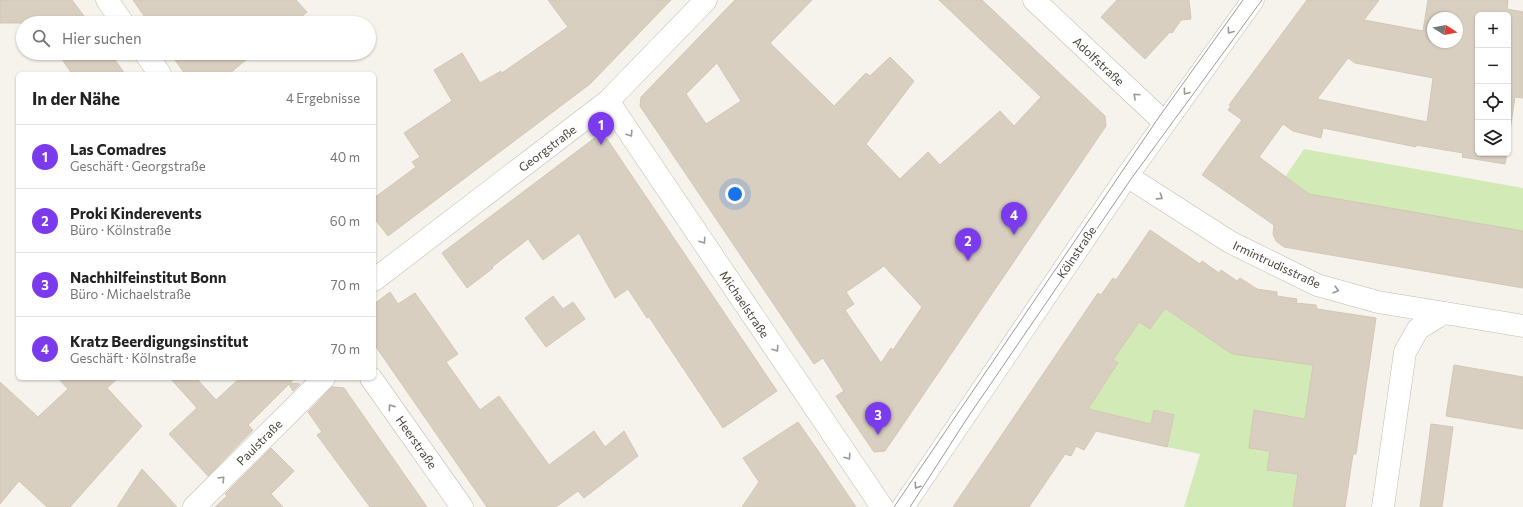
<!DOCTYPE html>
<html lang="de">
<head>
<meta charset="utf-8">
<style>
  :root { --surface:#fff; --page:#f6f6f6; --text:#222; --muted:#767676; --line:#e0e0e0; --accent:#7c3aed }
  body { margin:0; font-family:Commissioner,sans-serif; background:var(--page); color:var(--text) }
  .controls { position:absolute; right:12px; top:12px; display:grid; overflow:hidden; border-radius:6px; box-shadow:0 1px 3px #0004 }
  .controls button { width:36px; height:36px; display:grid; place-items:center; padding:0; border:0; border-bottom:1px solid var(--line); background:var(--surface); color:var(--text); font:20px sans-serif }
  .compass { position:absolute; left:1427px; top:12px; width:36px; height:36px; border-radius:50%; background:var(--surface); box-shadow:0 1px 3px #0004; rotate:101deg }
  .you { position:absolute; left:735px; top:194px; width:14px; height:14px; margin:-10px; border:3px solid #fff; border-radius:50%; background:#1a73e8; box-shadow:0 0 0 6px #1a73e833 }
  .badge { display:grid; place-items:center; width:26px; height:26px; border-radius:50%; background:var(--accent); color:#fff; font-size:13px; font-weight:700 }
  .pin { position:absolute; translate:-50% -33px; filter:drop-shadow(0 1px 2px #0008) }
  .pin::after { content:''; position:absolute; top:21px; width:14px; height:12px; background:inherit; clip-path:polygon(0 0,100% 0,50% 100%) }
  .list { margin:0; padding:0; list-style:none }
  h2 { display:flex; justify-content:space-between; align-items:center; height:52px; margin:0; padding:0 16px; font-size:17px }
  h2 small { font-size:13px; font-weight:400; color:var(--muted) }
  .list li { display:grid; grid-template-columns:26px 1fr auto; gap:12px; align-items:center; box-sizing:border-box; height:64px; padding:0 16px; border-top:1px solid var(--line) }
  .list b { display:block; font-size:15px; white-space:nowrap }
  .list p { margin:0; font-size:13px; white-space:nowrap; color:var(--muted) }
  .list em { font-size:13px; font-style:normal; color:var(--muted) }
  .icon { flex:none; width:22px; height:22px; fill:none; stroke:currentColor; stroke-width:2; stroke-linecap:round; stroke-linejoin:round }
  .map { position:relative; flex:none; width:1523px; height:507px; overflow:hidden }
  .search { position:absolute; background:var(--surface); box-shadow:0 1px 3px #0004; left:16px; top:16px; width:360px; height:44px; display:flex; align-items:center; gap:10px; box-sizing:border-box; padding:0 14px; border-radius:22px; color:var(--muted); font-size:15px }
  .panel { position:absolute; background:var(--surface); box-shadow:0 1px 3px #0004; left:16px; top:72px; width:360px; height:308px; border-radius:6px }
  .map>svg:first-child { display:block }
</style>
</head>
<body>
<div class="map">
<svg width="1523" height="507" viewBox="0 0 1523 507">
  <rect width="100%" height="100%" fill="#f6f3ec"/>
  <!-- green -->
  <g fill="#d2eab5">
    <path d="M1304,149L1523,188V231L1520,230L1519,237L1504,235L1505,227H1504L1503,235C1483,221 1472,219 1449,225V218H1448L1447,225L1298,192L1285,177Z"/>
    <polygon points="1165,307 1313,365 1305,419 1270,451 1267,470 1298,474 1293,507 1184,507 1200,454 1167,447 1174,415 1154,410 1151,424 1088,409 1118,364 1113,360 1139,322 1150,329"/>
  </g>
  <!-- building -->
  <g fill="#d8cfc1" stroke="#d3c7b4" fill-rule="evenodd">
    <polygon points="0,0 72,0 89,23 0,23"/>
    <polygon points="133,0 296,0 307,12 294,23 149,23"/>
    <polygon points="548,0 671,0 590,84 388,236 374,218 374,198 416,167 412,162 420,157 404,133 452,101 434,70 462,53 480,83 501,71 502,73 568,27"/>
    <path d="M735,0H812L770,43L834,106L866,73L870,76L890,57L914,81L866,144L900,179L928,152L940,165L1000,111L1014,126L1041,97L939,0H982L1105,116L1106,126L885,451L874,452L836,396L844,391L823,358L814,364L640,106L641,97ZM717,63L741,101L706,124L686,94ZM884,266L922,307L893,350L891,348L881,363L845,310L854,304L846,292Z"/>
    <polygon points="1117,0 1189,0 1191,19 1181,20 1172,33 1170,32 1145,59 1101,17"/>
    <path d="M1307,0H1379L1364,20L1423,31L1428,0H1508L1507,9L1523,12V98L1515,97L1508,144V15H1478V153H1507L1505,164L1462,157L1463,153L1416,145V147L1323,128L1321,138L1293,131L1283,124L1259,157L1309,194L1523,231V288L1284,247L1276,241L1273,234L1274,225L1202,175L1242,120L1228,110L1231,106L1229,105ZM1433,18H1457V42H1433ZM1348,58L1355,63L1433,78L1427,122L1317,99Z"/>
    <polygon points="58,53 110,53 125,74 72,74"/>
    <polygon points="170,53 254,53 229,74 185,74"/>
    <polygon points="596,137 607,139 777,391 723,428 649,317 647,318 628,289 615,298 579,233 543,260 528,239 492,267 493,268 467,288 442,253"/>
    <polygon points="1150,230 1200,264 1202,261 1219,273 1221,270 1237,281 1240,278 1257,289 1277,292 1277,296 1297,299 1296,303 1316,305 1317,309 1376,318 1356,454 1353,454 1345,507 1293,507 1298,474 1267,470 1270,451 1249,448 1254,410 1305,419 1313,365 1232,354 1165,308 1150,329 1139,322 1113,360 1118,363 1088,409 1151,424 1154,410 1174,415 1167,447 1096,431 1084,450 1076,446 1071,456 1065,454 1029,507 953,507 1098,293 1101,295 1113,278 1116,280"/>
    <polygon points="390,292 398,304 415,293 458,354 446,362 480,410 499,396 549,465 594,431 605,447 624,431 638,456 584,498 578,491 556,507 487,507 374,344 374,304"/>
    <polygon points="553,296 563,309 573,302 585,319 546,347 525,318"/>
    <polygon points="1454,365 1523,377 1523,429 1446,416"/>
    <polygon points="58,378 118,378 107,388 142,426 70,507 47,507 19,481 0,504 0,382 38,417 68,389"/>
    <polygon points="170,378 196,378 216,400 240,378 295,378 290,383 300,384 293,391 289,384 248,425 253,430 208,476 169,434 197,408"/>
    <polygon points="332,387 344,388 427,507 370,507 317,435 322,432 308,412"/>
    <polygon points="798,422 823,458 856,507 742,507 759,482 743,458"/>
    <polygon points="1431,424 1453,427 1442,507 1420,507"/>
    <polygon points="271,448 294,471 271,494 283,507 215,507 227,496 225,494"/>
    <polygon points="142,469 156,484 177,507 117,507"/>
  </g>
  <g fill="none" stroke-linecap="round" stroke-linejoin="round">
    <!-- minor casing -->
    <g stroke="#c2bbae" stroke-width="23">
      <g id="minor">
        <polyline points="107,0 123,23"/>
        <polyline points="1034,0 1165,123"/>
        <polyline points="145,53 160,74"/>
        <polyline points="608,101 882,507"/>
        <polyline points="1127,176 1230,242 1317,285 1378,302 1523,326"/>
        <polyline points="374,280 608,101 706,0"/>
        <polyline points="371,378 462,507"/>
        <polyline points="194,507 324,378"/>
        <polyline points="1383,507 1405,352 1418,329 1444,313"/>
      </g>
    </g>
    <!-- tertiary casing -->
    <g stroke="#c2bbae" stroke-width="23">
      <polyline id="tertiary" points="903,507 1127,176 1253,0"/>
    </g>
    <!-- minor -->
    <use href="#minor" stroke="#fff" stroke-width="22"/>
    <!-- tertiary -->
    <use href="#tertiary" stroke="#fff" stroke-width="22"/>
    <!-- tram -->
    <g stroke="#9a9a9a" stroke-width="1">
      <polyline points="894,507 1159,117 1243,0"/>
      <polyline points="910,507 968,417 1131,179 1262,0"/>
    </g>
  </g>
  <!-- one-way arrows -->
  <defs><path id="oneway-chevron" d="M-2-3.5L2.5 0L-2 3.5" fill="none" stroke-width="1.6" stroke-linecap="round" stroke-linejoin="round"/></defs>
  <g stroke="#9c9892">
    <use href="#oneway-chevron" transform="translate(1230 31) rotate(126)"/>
    <use href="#oneway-chevron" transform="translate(1186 92) rotate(126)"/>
    <use href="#oneway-chevron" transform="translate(1136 96) rotate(-137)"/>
    <use href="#oneway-chevron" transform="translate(630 134) rotate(56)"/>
    <use href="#oneway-chevron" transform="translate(1160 197) rotate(33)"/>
    <use href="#oneway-chevron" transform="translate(703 241) rotate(56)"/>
    <use href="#oneway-chevron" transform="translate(1336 290) rotate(16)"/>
    <use href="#oneway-chevron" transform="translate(776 349) rotate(56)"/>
    <use href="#oneway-chevron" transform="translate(391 407) rotate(-125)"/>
    <use href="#oneway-chevron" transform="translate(848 457) rotate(56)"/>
    <use href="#oneway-chevron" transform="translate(222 479) rotate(-45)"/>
    <use href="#oneway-chevron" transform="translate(917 486) rotate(124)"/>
  </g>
  <g text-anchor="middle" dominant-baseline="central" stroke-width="3" stroke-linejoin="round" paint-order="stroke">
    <!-- street labels -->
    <g font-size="12" fill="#4b4439" stroke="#fff">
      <text transform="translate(1099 61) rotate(43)">Adolfstraße</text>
      <text transform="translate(547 148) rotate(-37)">Georgstraße</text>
      <text transform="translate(1076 252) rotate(-56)">Kölnstraße</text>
      <text transform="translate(1277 264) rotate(25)">Irmintrudisstraße</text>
      <text transform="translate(745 304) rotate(56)">Michaelstraße</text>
      <text transform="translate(259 442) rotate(-45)">Paulstraße</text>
      <text transform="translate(417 442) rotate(55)">Heerstraße</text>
    </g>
  </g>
</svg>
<div class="controls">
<button>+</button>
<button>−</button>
<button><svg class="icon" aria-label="locate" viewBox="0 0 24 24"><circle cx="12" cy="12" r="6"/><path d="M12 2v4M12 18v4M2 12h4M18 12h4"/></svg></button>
<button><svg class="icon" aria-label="layers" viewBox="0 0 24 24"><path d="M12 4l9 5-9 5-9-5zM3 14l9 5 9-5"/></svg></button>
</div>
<svg class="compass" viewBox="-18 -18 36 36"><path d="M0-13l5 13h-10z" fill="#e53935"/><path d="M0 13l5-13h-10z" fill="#767676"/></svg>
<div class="you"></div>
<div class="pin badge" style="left:601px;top:145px">1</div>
<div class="pin badge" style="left:968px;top:261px">2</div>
<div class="pin badge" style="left:878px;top:435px">3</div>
<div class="pin badge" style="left:1014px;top:235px">4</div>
<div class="search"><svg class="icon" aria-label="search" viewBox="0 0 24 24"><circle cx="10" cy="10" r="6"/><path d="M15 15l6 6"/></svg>Hier suchen</div>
<section class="panel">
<h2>In der Nähe<small>4 Ergebnisse</small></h2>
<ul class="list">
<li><span class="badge">1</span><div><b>Las Comadres</b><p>Geschäft · Georgstraße</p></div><em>40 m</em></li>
<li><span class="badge">2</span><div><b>Proki Kinderevents</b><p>Büro · Kölnstraße</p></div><em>60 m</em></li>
<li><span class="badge">3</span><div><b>Nachhilfeinstitut Bonn</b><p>Büro · Michaelstraße</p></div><em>70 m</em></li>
<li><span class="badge">4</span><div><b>Kratz Beerdigungsinstitut</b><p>Geschäft · Kölnstraße</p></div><em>70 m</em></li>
</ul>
</section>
</div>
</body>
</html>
